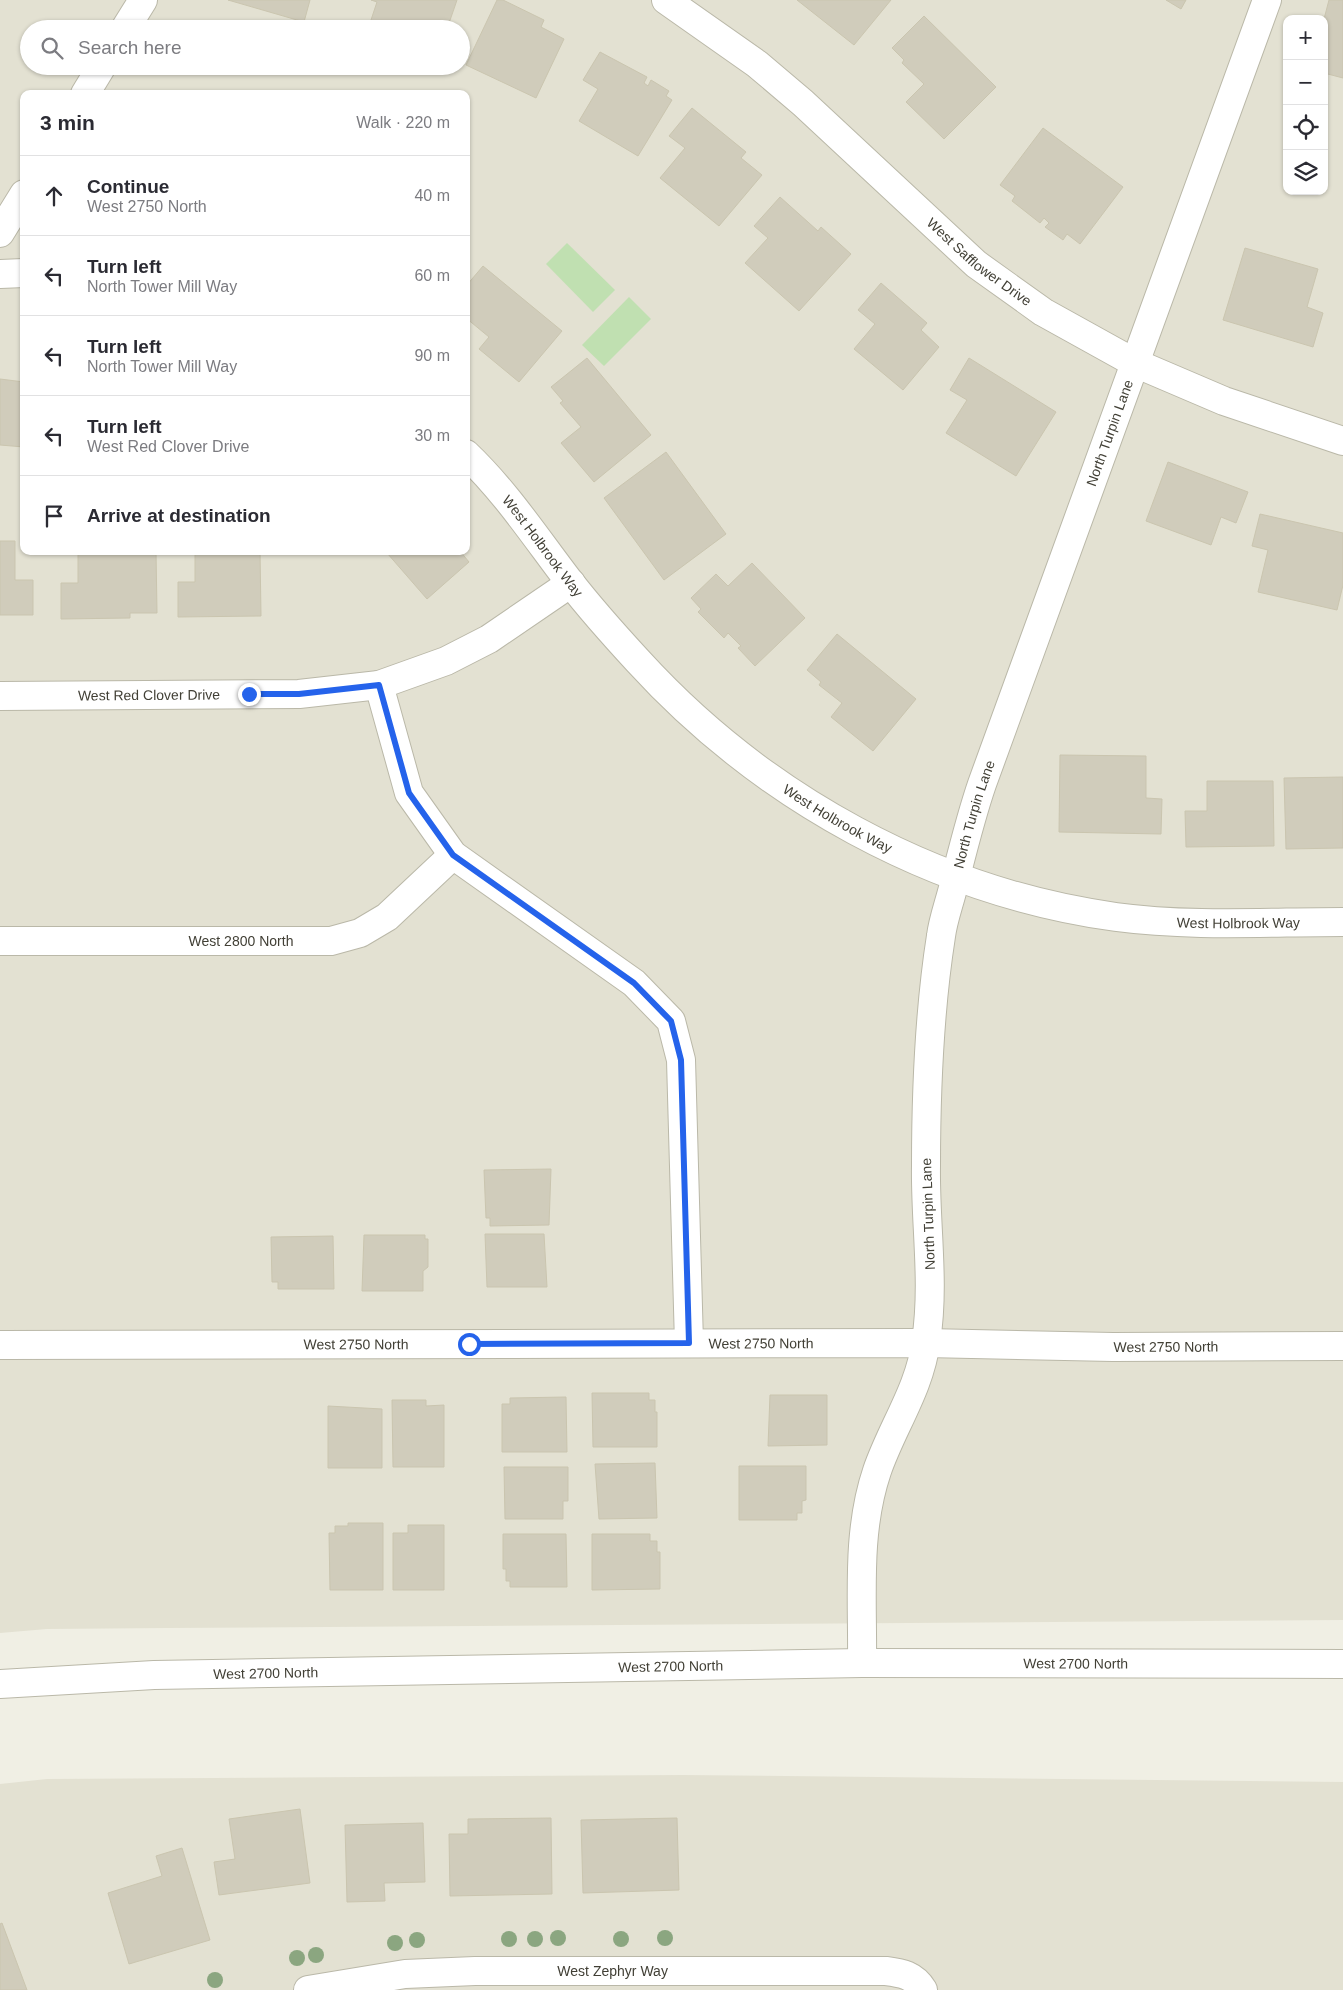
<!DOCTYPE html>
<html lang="en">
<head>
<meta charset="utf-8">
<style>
  :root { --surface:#fff; --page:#f7f7f7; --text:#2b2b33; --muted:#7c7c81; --line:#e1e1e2 }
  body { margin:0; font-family:Helvetica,sans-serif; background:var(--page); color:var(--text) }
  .controls { position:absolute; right:15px; top:15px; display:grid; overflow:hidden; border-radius:10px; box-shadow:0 1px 4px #0004 }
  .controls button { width:45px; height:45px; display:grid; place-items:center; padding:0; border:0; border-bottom:1px solid var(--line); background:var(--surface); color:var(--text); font:25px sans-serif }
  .stop { position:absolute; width:15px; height:15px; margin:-11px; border:4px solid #2563eb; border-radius:50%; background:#fff }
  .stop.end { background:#2563eb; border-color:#fff; box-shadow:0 1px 5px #0008 }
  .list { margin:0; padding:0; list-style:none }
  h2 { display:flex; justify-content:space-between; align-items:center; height:65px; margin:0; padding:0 20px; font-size:21px }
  h2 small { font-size:16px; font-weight:400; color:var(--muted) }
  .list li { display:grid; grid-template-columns:32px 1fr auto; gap:15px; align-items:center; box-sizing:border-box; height:80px; padding:0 20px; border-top:1px solid var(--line) }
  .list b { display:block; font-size:19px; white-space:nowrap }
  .list p { margin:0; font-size:16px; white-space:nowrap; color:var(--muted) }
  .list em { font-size:16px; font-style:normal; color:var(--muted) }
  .icon { flex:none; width:28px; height:28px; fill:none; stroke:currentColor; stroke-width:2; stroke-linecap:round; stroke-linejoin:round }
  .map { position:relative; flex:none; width:1343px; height:1990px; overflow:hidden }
  .search { position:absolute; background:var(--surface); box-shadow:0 1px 4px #0004; left:20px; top:20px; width:450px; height:55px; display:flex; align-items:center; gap:12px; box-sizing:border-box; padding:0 18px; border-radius:28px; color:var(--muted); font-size:19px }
  .panel { position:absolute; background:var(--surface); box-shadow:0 1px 4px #0004; left:20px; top:90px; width:450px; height:465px; border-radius:10px }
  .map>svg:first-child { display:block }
</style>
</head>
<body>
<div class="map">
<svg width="1343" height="1990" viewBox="0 0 1343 1990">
  <rect width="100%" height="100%" fill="#f0efe4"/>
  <!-- residential -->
  <g fill="#e3e1d2" fill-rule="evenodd">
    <path d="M0,0H1343V1620L167,1628L47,1629L0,1633ZM1287,19H1324V191H1287ZM29,29H461V66H29ZM24,94H466V551H24Z"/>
    <polygon points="683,1775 1343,1782 1343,1990 0,1990 0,1784 47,1779"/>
  </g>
  <!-- green -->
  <g fill="#c0e0b1">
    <polygon points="567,243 615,290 593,312 546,264"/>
    <polygon points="629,297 651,319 604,366 582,345"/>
  </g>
  <!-- building -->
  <g fill="#d0ccbb" stroke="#cac5af">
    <polygon points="228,0 310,0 304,22"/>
    <polygon points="371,0 457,0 447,29 368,29 377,2"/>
    <polygon points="497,0 503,0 544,20 541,27 564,39 536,98 466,65"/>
    <polygon points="797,0 891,0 854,45"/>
    <polygon points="1166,0 1186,0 1181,9"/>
    <polygon points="1329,0 1343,0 1343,78 1324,73 1324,19"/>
    <polygon points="924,16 996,87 944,139 906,102 924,84 902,63 904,60 892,48"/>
    <polygon points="600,52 647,77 644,83 648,86 651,80 669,91 666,96 672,100 638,156 579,121 598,89 583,80"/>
    <polygon points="692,108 746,152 741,158 762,175 719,226 660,178 685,148 669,136"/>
    <polygon points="1043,128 1123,187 1080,244 1067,234 1063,240 1045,227 1049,223 1044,218 1040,223 1012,201 1015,196 1000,185"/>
    <polygon points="780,197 818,231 821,227 851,254 799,311 745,263 768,238 754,226"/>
    <polygon points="1245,248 1318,269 1307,307 1323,313 1313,347 1223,320"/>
    <polygon points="483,266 562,331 519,382 479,349 489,337 466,318 466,286"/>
    <polygon points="881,283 927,323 921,330 939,347 903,390 854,349 875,324 858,310"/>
    <polygon points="587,358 651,435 594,482 561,443 581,427 560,403 563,401 551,387"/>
    <polygon points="969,358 1056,412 1016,476 946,433 967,400 950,390"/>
    <polygon points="0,379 24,382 24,447 0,445"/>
    <polygon points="666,452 726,534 664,580 604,498"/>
    <polygon points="1168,462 1248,492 1236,523 1221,517 1211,545 1146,521"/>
    <polygon points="1260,514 1343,533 1343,585 1337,610 1258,592 1268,550 1252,546"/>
    <polygon points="0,541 15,541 15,580 33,580 33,615 0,615"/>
    <polygon points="78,551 156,551 157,613 130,613 130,618 61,619 61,583 78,583"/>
    <polygon points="195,551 260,551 261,616 178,617 178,582 195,582"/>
    <polygon points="390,551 460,551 469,562 427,599 387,553"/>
    <polygon points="752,563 805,618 755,666 738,648 741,646 728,633 724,638 698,612 701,609 691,598 716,574 728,586"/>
    <polygon points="837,634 916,699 873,751 831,717 842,703 819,685 821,682 807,670"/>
    <polygon points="1060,755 1146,756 1146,798 1162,799 1161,834 1059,832"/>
    <polygon points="1343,777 1343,848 1286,849 1284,778"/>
    <polygon points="1207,781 1273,781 1274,846 1186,847 1185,811 1207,811"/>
    <polygon points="551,1169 549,1225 490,1226 490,1218 486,1218 484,1170"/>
    <polygon points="485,1234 544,1234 547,1287 487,1287"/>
    <polygon points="364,1235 425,1235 425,1239 428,1239 428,1267 423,1271 423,1291 362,1291"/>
    <polygon points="333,1236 334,1289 278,1289 278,1282 272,1282 271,1237"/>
    <polygon points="592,1393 649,1393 649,1400 655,1400 655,1412 657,1412 657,1447 593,1447"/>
    <polygon points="770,1395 827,1395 827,1445 768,1446"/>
    <polygon points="566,1397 567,1452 502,1452 502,1404 510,1404 510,1398"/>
    <polygon points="392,1400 426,1400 426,1406 444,1405 444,1467 393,1467"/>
    <polygon points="328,1406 382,1409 382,1468 328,1468"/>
    <polygon points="655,1463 657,1518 599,1519 595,1464"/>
    <polygon points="739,1466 806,1466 806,1500 802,1501 802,1513 797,1513 797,1520 739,1520"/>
    <polygon points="504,1467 568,1467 568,1501 563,1501 563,1519 505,1519"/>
    <polygon points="348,1523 383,1523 383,1590 330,1590 329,1533 335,1533 335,1526 348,1526"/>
    <polygon points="408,1525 444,1525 444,1590 393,1590 393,1533 408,1533"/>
    <polygon points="503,1534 566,1534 567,1587 510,1587 510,1581 506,1581 506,1569 503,1569"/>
    <polygon points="592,1534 650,1534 650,1541 657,1541 657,1552 660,1552 660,1589 592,1590"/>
    <polygon points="300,1809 310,1883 219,1895 214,1862 235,1859 229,1819"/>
    <polygon points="551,1818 552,1894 450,1896 449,1834 468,1834 468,1819"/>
    <polygon points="677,1818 679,1890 583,1893 581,1820"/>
    <polygon points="423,1823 425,1882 384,1883 385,1901 347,1902 345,1825"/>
    <polygon points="182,1848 210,1940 129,1964 108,1893 162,1876 156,1856"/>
    <polygon points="2,1923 27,1990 0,1990 0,1924"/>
  </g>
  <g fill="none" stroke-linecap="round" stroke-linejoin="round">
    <!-- minor casing -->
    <g stroke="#bab8a8" stroke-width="30">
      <g id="minor">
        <path id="s1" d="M666,0L757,64L803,103L976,264L1043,312L1135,363L1224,401L1343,441"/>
        <polyline points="125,29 143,0"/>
        <polyline points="85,94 102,66"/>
        <polyline points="0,233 24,194"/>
        <polyline points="0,274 24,273"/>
        <path id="s2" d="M466,454C506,492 536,538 569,581C590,608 614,635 638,661C762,797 934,892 1116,917C1191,927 1268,922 1343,922"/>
        <polyline points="379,685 409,793 453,855 634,983 671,1021 681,1060 689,1343"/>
        <path id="s3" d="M0,696L299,694L379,685L446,661L489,639L571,583"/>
        <path id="s4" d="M0,941H331L360,933L387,917L453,855"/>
        <path id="s5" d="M0,1345L926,1343L1113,1347L1343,1346"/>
        <path id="s6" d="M862,1663C863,1599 856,1533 877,1471C892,1427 920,1389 926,1341C935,1283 925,1224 926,1166C926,1089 929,1012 941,936C943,920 949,904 953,888C962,853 970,819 982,784L1267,0"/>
        <path id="s7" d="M0,1684L154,1675L862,1663L1343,1664"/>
        <path id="s8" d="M308,1990L405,1974L475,1971H886C902,1973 914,1975 923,1990"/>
      </g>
    </g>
    <!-- minor -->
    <use href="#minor" stroke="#fff" stroke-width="28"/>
  </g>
  <!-- trees -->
  <g fill="#8ba680">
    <circle cx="558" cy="1938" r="8"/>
    <circle cx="665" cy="1938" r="8"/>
    <circle cx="509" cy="1939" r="8"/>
    <circle cx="535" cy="1939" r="8"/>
    <circle cx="621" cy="1939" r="8"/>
    <circle cx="417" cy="1940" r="8"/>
    <circle cx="395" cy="1943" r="8"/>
    <circle cx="316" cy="1955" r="8"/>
    <circle cx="297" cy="1958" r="8"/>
    <circle cx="215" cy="1980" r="8"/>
  </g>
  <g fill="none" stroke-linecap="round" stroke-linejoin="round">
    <!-- route -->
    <polyline stroke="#2563eb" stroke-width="6" points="249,694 299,694 379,685 409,793 453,855 634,983 671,1021 681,1060 689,1343 469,1344"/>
  </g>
  <g text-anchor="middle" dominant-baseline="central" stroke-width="4" stroke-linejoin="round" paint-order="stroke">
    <!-- street labels -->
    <g font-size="14" fill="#413f35" stroke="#fff">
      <text stroke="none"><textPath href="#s1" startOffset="409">West Safflower Drive</textPath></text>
      <text stroke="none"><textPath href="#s6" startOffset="1270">North Turpin Lane</textPath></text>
      <text stroke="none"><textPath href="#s2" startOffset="120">West Holbrook Way</textPath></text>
      <text stroke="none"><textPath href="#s3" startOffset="149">West Red Clover Drive</textPath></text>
      <text stroke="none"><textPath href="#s6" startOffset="865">North Turpin Lane</textPath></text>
      <text stroke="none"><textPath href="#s2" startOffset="525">West Holbrook Way</textPath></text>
      <text stroke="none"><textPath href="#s2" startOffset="945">West Holbrook Way</textPath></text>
      <text stroke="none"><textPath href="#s4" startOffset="241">West 2800 North</textPath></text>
      <text transform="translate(928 1214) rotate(-92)">North Turpin Lane</text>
      <text stroke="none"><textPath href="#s5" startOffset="761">West 2750 North</textPath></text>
      <text stroke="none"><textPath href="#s5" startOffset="356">West 2750 North</textPath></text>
      <text stroke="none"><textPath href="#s5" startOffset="1166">West 2750 North</textPath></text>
      <text stroke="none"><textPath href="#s7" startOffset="1076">West 2700 North</textPath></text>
      <text stroke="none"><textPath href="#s7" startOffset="671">West 2700 North</textPath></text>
      <text stroke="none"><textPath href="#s7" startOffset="266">West 2700 North</textPath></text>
      <text stroke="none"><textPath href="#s8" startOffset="306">West Zephyr Way</textPath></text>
    </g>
  </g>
</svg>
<div class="controls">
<button>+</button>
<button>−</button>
<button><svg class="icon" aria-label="locate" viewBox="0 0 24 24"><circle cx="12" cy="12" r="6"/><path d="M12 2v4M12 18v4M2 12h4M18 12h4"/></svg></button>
<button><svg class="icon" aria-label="layers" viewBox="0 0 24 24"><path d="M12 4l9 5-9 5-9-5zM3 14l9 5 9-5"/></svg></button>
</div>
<div class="stop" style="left:469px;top:1344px"></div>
<div class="stop end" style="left:249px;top:694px"></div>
<div class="search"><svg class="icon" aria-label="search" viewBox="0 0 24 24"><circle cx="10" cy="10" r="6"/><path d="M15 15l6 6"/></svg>Search here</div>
<section class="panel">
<h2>3 min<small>Walk · 220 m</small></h2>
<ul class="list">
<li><svg class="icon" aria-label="ahead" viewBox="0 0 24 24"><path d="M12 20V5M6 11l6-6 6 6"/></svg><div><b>Continue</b><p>West 2750 North</p></div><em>40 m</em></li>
<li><svg class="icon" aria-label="left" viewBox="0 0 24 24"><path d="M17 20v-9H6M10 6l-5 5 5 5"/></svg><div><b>Turn left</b><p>North Tower Mill Way</p></div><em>60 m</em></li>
<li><svg class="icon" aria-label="left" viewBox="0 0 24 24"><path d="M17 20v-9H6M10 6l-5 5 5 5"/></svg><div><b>Turn left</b><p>North Tower Mill Way</p></div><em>90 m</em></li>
<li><svg class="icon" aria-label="left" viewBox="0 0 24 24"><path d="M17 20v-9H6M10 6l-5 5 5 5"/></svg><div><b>Turn left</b><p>West Red Clover Drive</p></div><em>30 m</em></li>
<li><svg class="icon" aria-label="arrive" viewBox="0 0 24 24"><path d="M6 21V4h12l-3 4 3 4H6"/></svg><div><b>Arrive at destination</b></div></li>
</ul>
</section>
</div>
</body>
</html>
